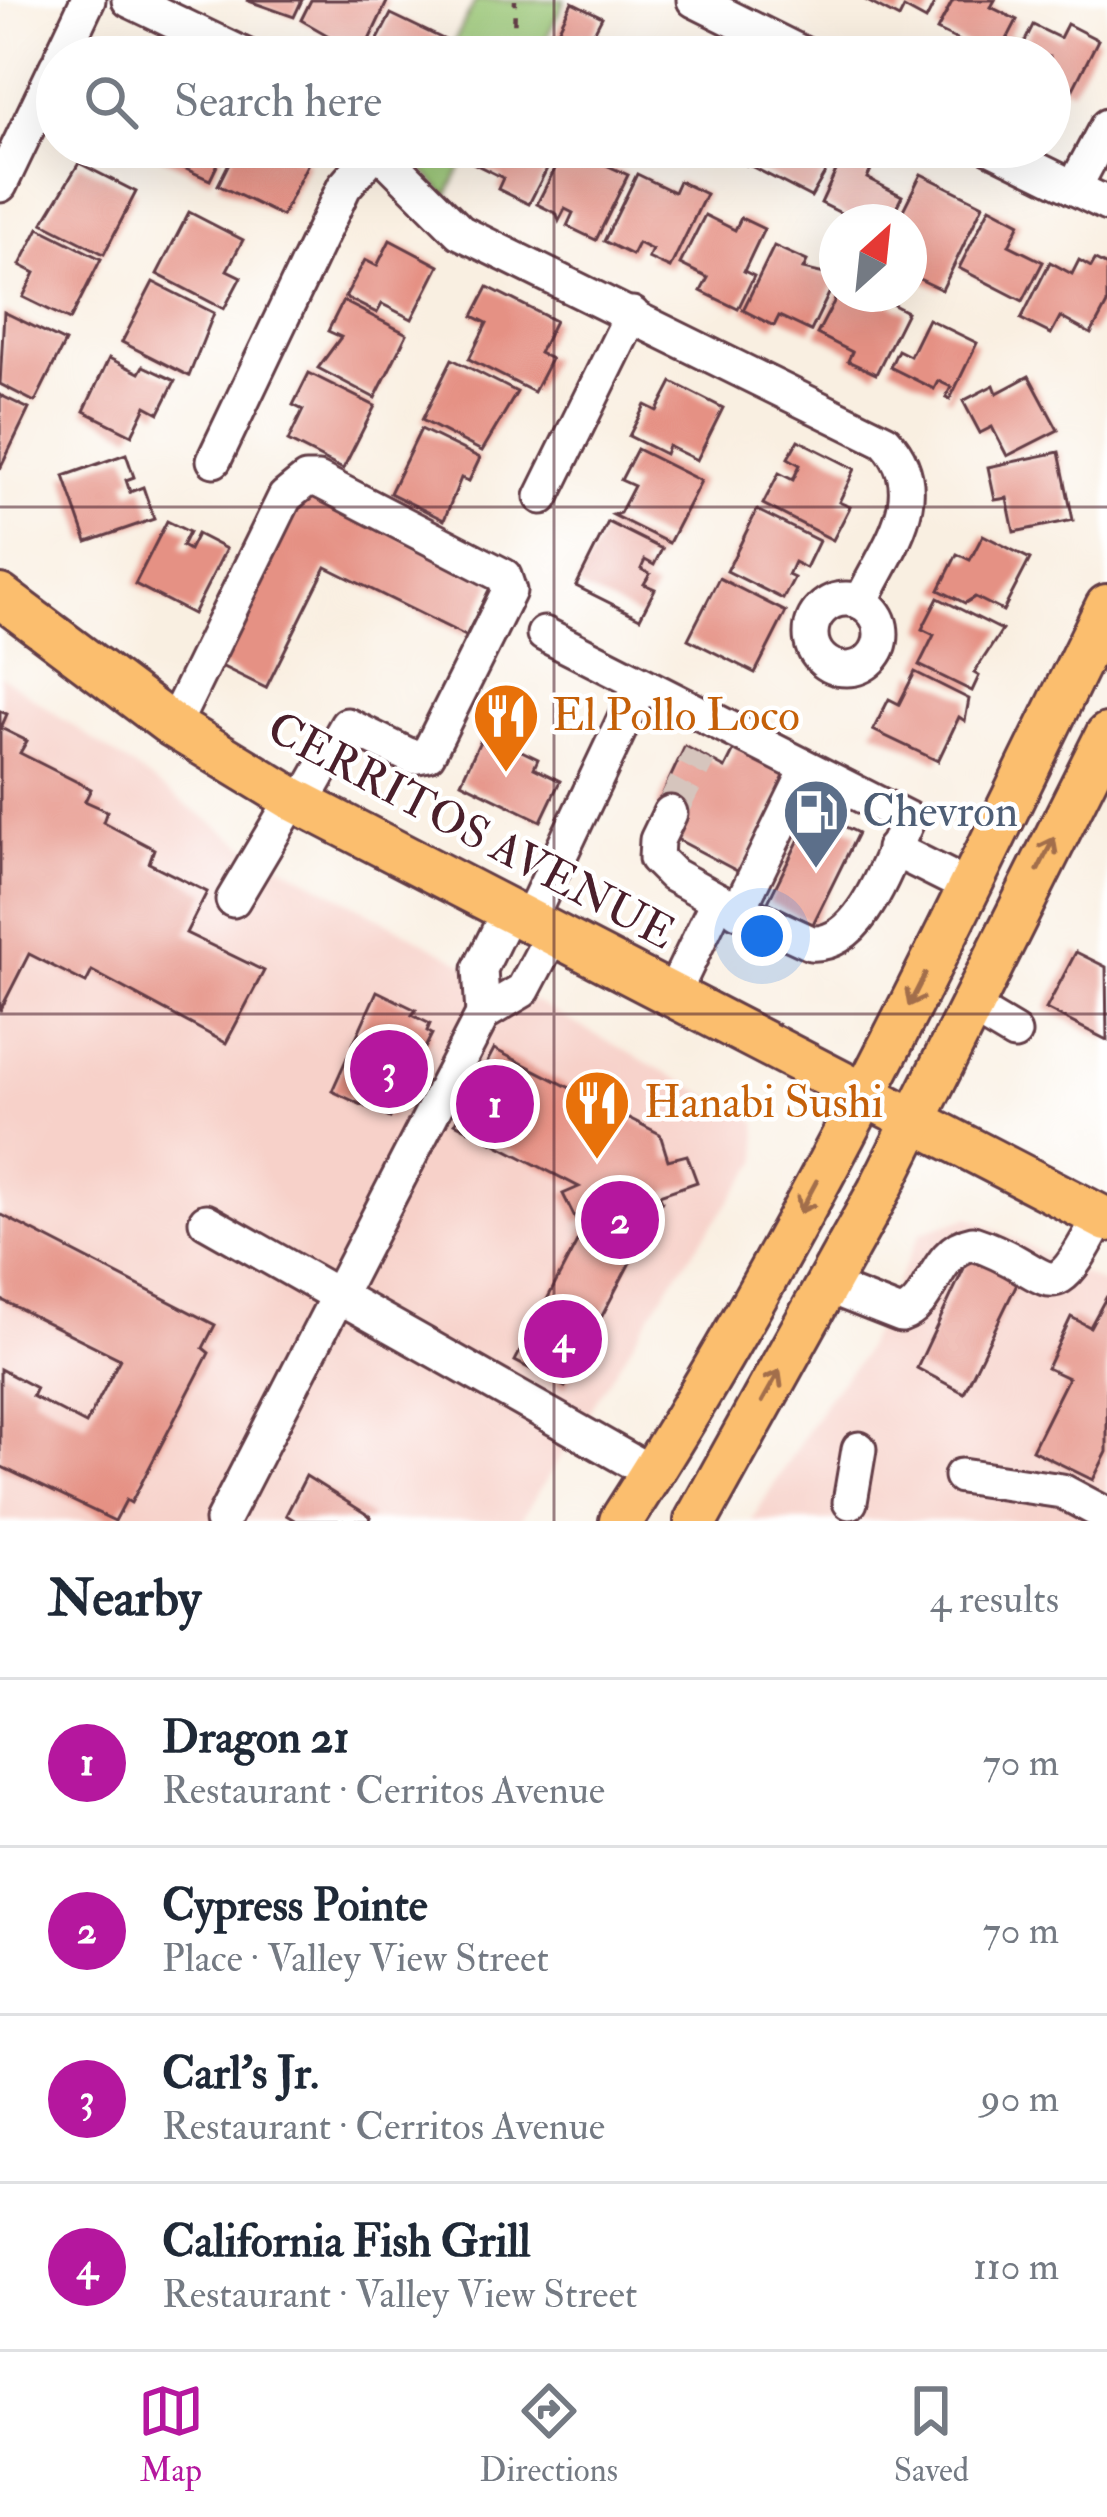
<!DOCTYPE html>
<html lang="en">
<head>
<meta charset="utf-8">
<style>
  :root { --surface:#fff; --page:#f6f6f7; --text:#1f2937; --muted:#747a83; --line:#e0e1e3; --accent:#b5179e }
  body { margin:0; font-family:"IM FELL Double Pica",serif; background:var(--page); color:var(--text) }
  .compass { position:absolute; left:819px; top:204px; width:108px; height:108px; border-radius:50%; background:var(--surface); box-shadow:0 12px 48px #0002; rotate:27deg }
  .you { position:absolute; left:762px; top:936px; width:42px; height:42px; margin:-30px; border:9px solid #fff; border-radius:50%; background:#1a73e8; box-shadow:0 0 0 18px #1a73e833 }
  .badge { display:grid; place-items:center; width:78px; height:78px; border-radius:50%; background:var(--accent); color:#fff; font-size:39px; font-weight:700 }
  .pin { position:absolute; translate:-50% -50%; border:6px solid #fff; box-shadow:0 3px 12px #0006 }
  .list { margin:0; padding:0; list-style:none }
  h2 { display:flex; justify-content:space-between; align-items:center; height:156px; margin:0; padding:0 48px; font-size:51px }
  h2 small { font-size:39px; font-weight:400; color:var(--muted) }
  .list li { display:grid; grid-template-columns:78px 1fr auto; gap:36px; align-items:center; box-sizing:border-box; height:168px; padding:0 48px; border-top:3px solid var(--line) }
  .list b { display:block; font-size:45px; white-space:nowrap }
  .list p { margin:0; font-size:39px; white-space:nowrap; color:var(--muted) }
  .list em { font-size:39px; font-style:normal; color:var(--muted) }
  .icon { flex:none; width:66px; height:66px; fill:none; stroke:currentColor; stroke-width:2; stroke-linecap:round; stroke-linejoin:round }
  .map { position:relative; flex:none; width:1107px; height:1521px; overflow:hidden }
  .search { position:absolute; background:var(--surface); box-shadow:0 12px 48px #0002; left:36px; right:36px; top:36px; height:132px; display:flex; align-items:center; gap:30px; box-sizing:border-box; padding:0 42px; border-radius:66px; color:var(--muted); font-size:45px }
  .sheet { height:828px; background:var(--surface) }
  nav { display:flex; justify-content:space-around; align-items:center; box-sizing:border-box; height:168px; border-top:3px solid var(--line); background:var(--surface); font-size:33px; color:var(--muted) }
  nav a { display:grid; justify-items:center; gap:6px }
  nav .on { color:var(--accent) }
  .map>svg:first-child { display:block }
</style>
</head>
<body>
<div class="map">
<svg width="1107" height="1521" viewBox="0 0 1107 1521">
  <rect width="100%" height="100%" fill="#fff"/>
  <filter id="ink" filterUnits="userSpaceOnUse"><feTurbulence type="fractalNoise" baseFrequency=".00833" numOctaves="2"/><feDisplacementMap in="SourceGraphic" scale="24" xChannelSelector="R" yChannelSelector="G"/><feConvolveMatrix kernelMatrix="1 2 1 2 8 2 1 2 1" color-interpolation-filters="sRGB"/></filter>
  <filter id="wash" filterUnits="userSpaceOnUse"><feTurbulence type="fractalNoise" baseFrequency=".004" numOctaves="4" result="noise"/><feDisplacementMap in="SourceGraphic" scale="48" xChannelSelector="R" yChannelSelector="G"/><feGaussianBlur stdDeviation="2.7" result="paint"/><feColorMatrix in="noise" values="0 0 0 0 0 0 0 0 0 0 0 0 0 0 0 0 0 1.4 0 .05"/><feComposite in="paint" operator="in"/></filter>
  <g filter="url(#wash)">
    <rect width="100%" height="100%" fill="#f9efe1"/>
    <!-- built -->
    <g fill="#f7d1c9">
      <polygon points="0,675 243,844 757,1122 759,1161 671,1282 520,1521 0,1521"/>
      <polygon points="970,1217 1107,1286 1107,1521 751,1521 827,1399 859,1360 921,1232"/>
    </g>
    <!-- green -->
    <g fill="#98c573" stroke="#71724f" stroke-width="3">
      <polygon points="476,0 565,0 537,57 446,57"/>
      <polygon points="402,147 471,147 447,196"/>
    </g>
    <g id="blocks">
      <!-- building -->
      <g fill="#e59184">
        <polygon points="246,0 302,0 294,17"/>
        <polygon points="311,0 388,0 362,55 301,20"/>
        <polygon points="865,0 936,0 926,20 904,8 899,18"/>
        <polygon points="953,0 995,0 991,7 1017,20 998,57 971,57 963,53 968,45 937,30"/>
        <polygon points="572,2 602,17 590,40 625,57 545,57"/>
        <polygon points="391,14 445,40 437,57 369,57"/>
        <polygon points="1067,24 1098,40 1072,91 1050,80 1050,57 1017,57 1033,25 1060,38"/>
        <polygon points="152,147 226,147 210,180 149,152"/>
        <polygon points="237,147 276,147 308,163 282,216 218,185"/>
        <polygon points="478,147 558,147 529,204 498,189 503,178 471,162"/>
        <polygon points="566,147 628,175 596,240 567,226 573,213 565,209 559,221 557,214 537,204"/>
        <polygon points="711,147 755,147 746,165"/>
        <polygon points="761,147 840,147 811,197 751,166"/>
        <polygon points="847,147 879,153 867,178 902,196 889,222 859,222 821,203"/>
        <polygon points="79,163 136,192 104,254 43,223"/>
        <polygon points="637,174 674,192 679,181 706,194 670,268 648,258 652,250 638,243 632,255 604,241"/>
        <polygon points="921,174 983,205 942,290 909,274 918,248 909,243 909,222 897,222"/>
        <polygon points="990,207 1020,223 1009,245 1043,262 1023,301 959,268"/>
        <polygon points="189,212 243,240 227,270 241,277 224,309 157,274"/>
        <polygon points="705,215 735,230 741,218 764,229 744,271 754,276 738,309 701,291 708,278 680,264"/>
        <polygon points="39,228 101,259 70,320 23,297 35,273 20,265"/>
        <polygon points="390,240 439,266 412,319 382,304 377,313 345,297 365,260 377,266"/>
        <polygon points="774,246 807,261 803,269 837,277 811,331 779,316 774,326 743,310"/>
        <polygon points="1079,260 1091,267 1095,260 1107,266 1107,304 1091,334 1060,317 1051,334 1021,319 1050,262 1072,274"/>
        <polygon points="153,282 214,313 189,376 122,342"/>
        <polygon points="488,287 555,321 539,353 551,359 534,392 469,359 487,323 473,316"/>
        <polygon points="838,294 859,294 876,306 880,298 907,312 876,374 848,361 852,352 817,334"/>
        <polygon points="343,301 407,334 375,398 318,368 341,337 328,331"/>
        <polygon points="4,312 65,342 35,402 0,384"/>
        <polygon points="928,319 977,343 950,399 946,397 951,387 938,381 934,389 890,367 898,350 910,356"/>
        <polygon points="109,358 139,373 143,366 175,381 159,413 146,406 132,435 84,411"/>
        <polygon points="452,359 517,392 482,451 422,420"/>
        <polygon points="309,373 375,406 343,469 288,441 303,410 293,405"/>
        <polygon points="1029,376 1058,430 1007,456 992,427 980,433 963,401 994,385 997,393"/>
        <polygon points="672,382 723,408 697,460 668,446 665,454 629,436 645,405 657,411"/>
        <polygon points="0,395 29,409 0,469"/>
        <polygon points="421,429 480,458 469,481 461,478 444,520 390,493"/>
        <polygon points="798,440 855,469 839,502 850,507 833,540 763,504 779,473 793,480 800,465 788,458"/>
        <polygon points="637,449 701,481 669,543 613,515 620,513 634,486 621,480"/>
        <polygon points="1059,452 1073,520 1014,532 1007,498 995,500 988,467"/>
        <polygon points="126,454 134,477 126,480 130,492 143,487 154,519 87,542 64,476"/>
        <polygon points="302,488 493,582 466,636 326,567 266,688 215,663"/>
        <polygon points="757,510 819,541 806,568 794,562 788,575 794,578 783,599 727,571"/>
        <polygon points="167,521 189,532 182,546 189,550 197,534 226,549 193,614 135,584"/>
        <polygon points="608,522 662,549 654,565 645,560 641,569 650,574 644,584 655,589 640,618 576,586"/>
        <polygon points="983,535 1030,559 1003,611 975,597 965,603 939,590 957,554 970,560"/>
        <polygon points="719,578 786,612 755,673 688,639"/>
        <polygon points="938,598 1002,630 974,673 979,676 972,691 919,665 934,635 922,629"/>
        <polygon points="915,672 969,699 965,721 959,717 938,761 873,730 889,699 899,704"/>
        <polygon points="0,711 7,714 1,728 27,741 20,753 91,789 85,801 107,811 103,822 154,849 149,863 207,892 186,933 264,971 226,1043 92,971 86,983 29,954 0,1011"/>
        <polygon points="480,741 499,751 503,742 538,759 534,768 560,781 541,821 461,782"/>
        <polygon points="685,746 725,768 736,746 788,773 739,872 671,836 657,806"/>
        <polygon points="813,811 858,833 813,924 768,902"/>
        <polygon points="1076,952 1106,967 1107,1040 1046,1009"/>
        <polygon points="377,991 416,1010 412,1015 430,1024 427,1031 432,1034 390,1118 332,1091"/>
        <polygon points="494,1049 660,1134 668,1160 687,1155 697,1182 659,1195 662,1201 565,1387 515,1361 590,1217 577,1222 563,1194 579,1187 455,1123"/>
        <polygon points="0,1214 215,1325 203,1348 209,1353 131,1503 126,1500 115,1521 0,1466 0,1369 36,1388 32,1396 86,1424 120,1359 0,1299"/>
        <polygon points="973,1249 1021,1275 964,1393 917,1368"/>
        <polygon points="1107,1296 1107,1452 1093,1480 1032,1450 1068,1378 1047,1368 1071,1317 1090,1327"/>
        <polygon points="306,1476 371,1517 369,1521 296,1521 286,1515"/>
      </g>
    </g>
  </g>
  <g filter="url(#ink)">
    <use href="#blocks" fill-opacity="0" stroke="#643e46" stroke-width="3"/>
    <g fill="none" stroke-linecap="round" stroke-linejoin="round">
      <!-- minor-tunnel -->
      <polyline stroke="#d6c5bd" stroke-width="33" stroke-dasharray="33 16" stroke-linecap="butt" points="670,813 700,755"/>
      <!-- minor casing -->
      <g stroke="#643e46" stroke-width="39">
        <g id="minor">
          <polyline points="129,0 248,57"/>
          <polyline points="694,0 809,57"/>
          <polyline points="61,57 88,0"/>
          <path d="M375,147L460,232L885,441C934,494 887,547 861,602"/>
          <polyline points="991,147 1107,204"/>
          <polyline points="0,185 57,66"/>
          <polyline points="1074,188 1107,126"/>
          <polyline points="214,460 344,187 377,149"/>
          <polyline points="542,497 632,314"/>
          <circle cx="846" cy="634" r="35"/>
          <path d="M544,634L908,819C889,858 863,947 811,943L718,900L672,996"/>
          <polyline points="173,726 285,497 306,480 318,480 504,576 509,591 428,754 412,757 347,725 302,804"/>
          <polyline points="670,813 657,840 656,858 673,875 718,900"/>
          <polyline points="893,849 969,887"/>
          <polyline points="233,900 293,799"/>
          <polyline points="738,911 807,770"/>
          <polyline points="507,914 480,969 483,1014 523,990 552,935"/>
          <polyline points="528,923 640,686"/>
          <polyline points="972,1008 1014,1033"/>
          <polyline points="206,1221 652,1473"/>
          <path d="M827,1286L901,1315C934,1304 932,1251 973,1243C1057,1270 1046,1320 1100,1217"/>
          <polyline points="961,1476 1062,1491 1107,1515"/>
          <polyline points="850,1502 859,1449"/>
          <polyline points="222,1521 483,1014"/>
        </g>
      </g>
      <!-- major casing -->
      <g stroke="#643e46" stroke-width="48">
        <g id="major">
          <polyline points="0,596 173,726 293,799 1107,1220"/>
          <path d="M621,1521C808,1231 955,915 1107,606"/>
          <polyline points="696,1521 879,1191 1107,735"/>
        </g>
      </g>
      <!-- path -->
      <polyline stroke="#643e46" stroke-width="4.5" stroke-dasharray="9 9" stroke-linecap="butt" points="505,57 514,40 515,0"/>
      <!-- minor -->
      <use href="#minor" stroke="#fff" stroke-width="33"/>
      <!-- major -->
      <use href="#major" stroke="#fbbe6e" stroke-width="42"/>
    </g>
    <!-- one-way arrows -->
    <defs><path id="oneway-shaft" d="M-6 0H5M1.5-3L5.5 0L1.5 3" fill="none" stroke-width="1.6" stroke-linecap="round" stroke-linejoin="round" transform="scale(3)"/></defs>
    <g stroke="#a26e4c">
      <use href="#oneway-shaft" transform="translate(1046 854) rotate(-63)"/>
      <use href="#oneway-shaft" transform="translate(917 990) rotate(117)"/>
      <use href="#oneway-shaft" transform="translate(808 1197) rotate(118)"/>
      <use href="#oneway-shaft" transform="translate(771 1386) rotate(-61)"/>
    </g>
  </g>
  <!-- grid -->
  <path fill="none" stroke="#4a1f2b" stroke-width="3" stroke-opacity="0.55" d="M554,0V57M554,147V1521M0,507H1107M0,1014H1107"/>
  <!-- icons -->
  <defs>
    <g id="restaurant-pin" transform="scale(3.45)"><path d="M0 17L-7.5 6A9.5 9.5 0 1 1 7.5 6Z" fill="#e8710a" stroke="#fff"/><path d="M-5-6h1v4h1v-4h1v4h1v-4h1v5L-1.5 .5V6h-2V.5L-5-1ZM5-6V6H3V1.5H1.5Q1.5-4 5-6Z" fill="#fff"/></g>
    <g id="fuel-pin" transform="scale(3.45)"><path d="M0 17L-7.5 6A9.5 9.5 0 1 1 7.5 6Z" fill="#5c6f8a" stroke="#fff"/><path d="M-5.5-6h7V0h2V4h1.3V-2.5L3-4.5l.8-.8L6-3V5H2.5V1h-1V6h-7ZM-4.2-4.7v3.2H.2V-4.7Z" fill="#fff"/></g>
  </defs>
  <g fill-rule="evenodd">
    <use href="#restaurant-pin" x="506" y="716"/>
    <use href="#fuel-pin" x="816" y="812"/>
    <use href="#restaurant-pin" x="597" y="1103"/>
  </g>
  <g text-anchor="middle" dominant-baseline="central" stroke-width="9" stroke-linejoin="round" paint-order="stroke">
    <!-- food labels -->
    <g font-size="45" fill="#c56008" stroke="#fff" text-anchor="start">
      <text x="552" y="716">El Pollo Loco</text>
      <text x="644" y="1103">Hanabi Sushi</text>
    </g>
    <!-- service labels -->
    <g font-size="45" fill="#4e5e75" stroke="#fff" text-anchor="start">
      <text x="862" y="812">Chevron</text>
    </g>
    <!-- street labels -->
    <g font-size="45" fill="#4a1f2b" stroke="#fff">
      <text transform="translate(471 831) rotate(28)">CERRITOS AVENUE</text>
    </g>
  </g>
</svg>
<svg class="compass" viewBox="-18 -18 36 36"><path d="M0-13l5 13h-10z" fill="#e53935"/><path d="M0 13l5-13h-10z" fill="#747a83"/></svg>
<div class="you"></div>
<div class="pin badge" style="left:495px;top:1104px">1</div>
<div class="pin badge" style="left:620px;top:1220px">2</div>
<div class="pin badge" style="left:389px;top:1069px">3</div>
<div class="pin badge" style="left:563px;top:1339px">4</div>
<div class="search"><svg class="icon" aria-label="search" viewBox="0 0 24 24"><circle cx="10" cy="10" r="6"/><path d="M15 15l6 6"/></svg>Search here</div>
</div>
<section class="sheet">
<h2>Nearby<small>4 results</small></h2>
<ul class="list">
<li><span class="badge">1</span><div><b>Dragon 21</b><p>Restaurant · Cerritos Avenue</p></div><em>70 m</em></li>
<li><span class="badge">2</span><div><b>Cypress Pointe</b><p>Place · Valley View Street</p></div><em>70 m</em></li>
<li><span class="badge">3</span><div><b>Carl's Jr.</b><p>Restaurant · Cerritos Avenue</p></div><em>90 m</em></li>
<li><span class="badge">4</span><div><b>California Fish Grill</b><p>Restaurant · Valley View Street</p></div><em>110 m</em></li>
</ul>
</section>
<nav>
<a class="on"><svg class="icon" aria-label="map" viewBox="0 0 24 24"><path d="M3 6l6-2 6 2 6-2v14l-6 2-6-2-6 2zM9 4v14M15 6v14"/></svg>Map</a>
<a><svg class="icon" aria-label="directions" viewBox="0 0 24 24"><path d="M12 3l9 9-9 9-9-9zM9 14v-3h6M13 9l2 2-2 2"/></svg>Directions</a>
<a><svg class="icon" aria-label="saved" viewBox="0 0 24 24"><path d="M7 4h10v16l-5-4-5 4z"/></svg>Saved</a>
</nav>
</body>
</html>
